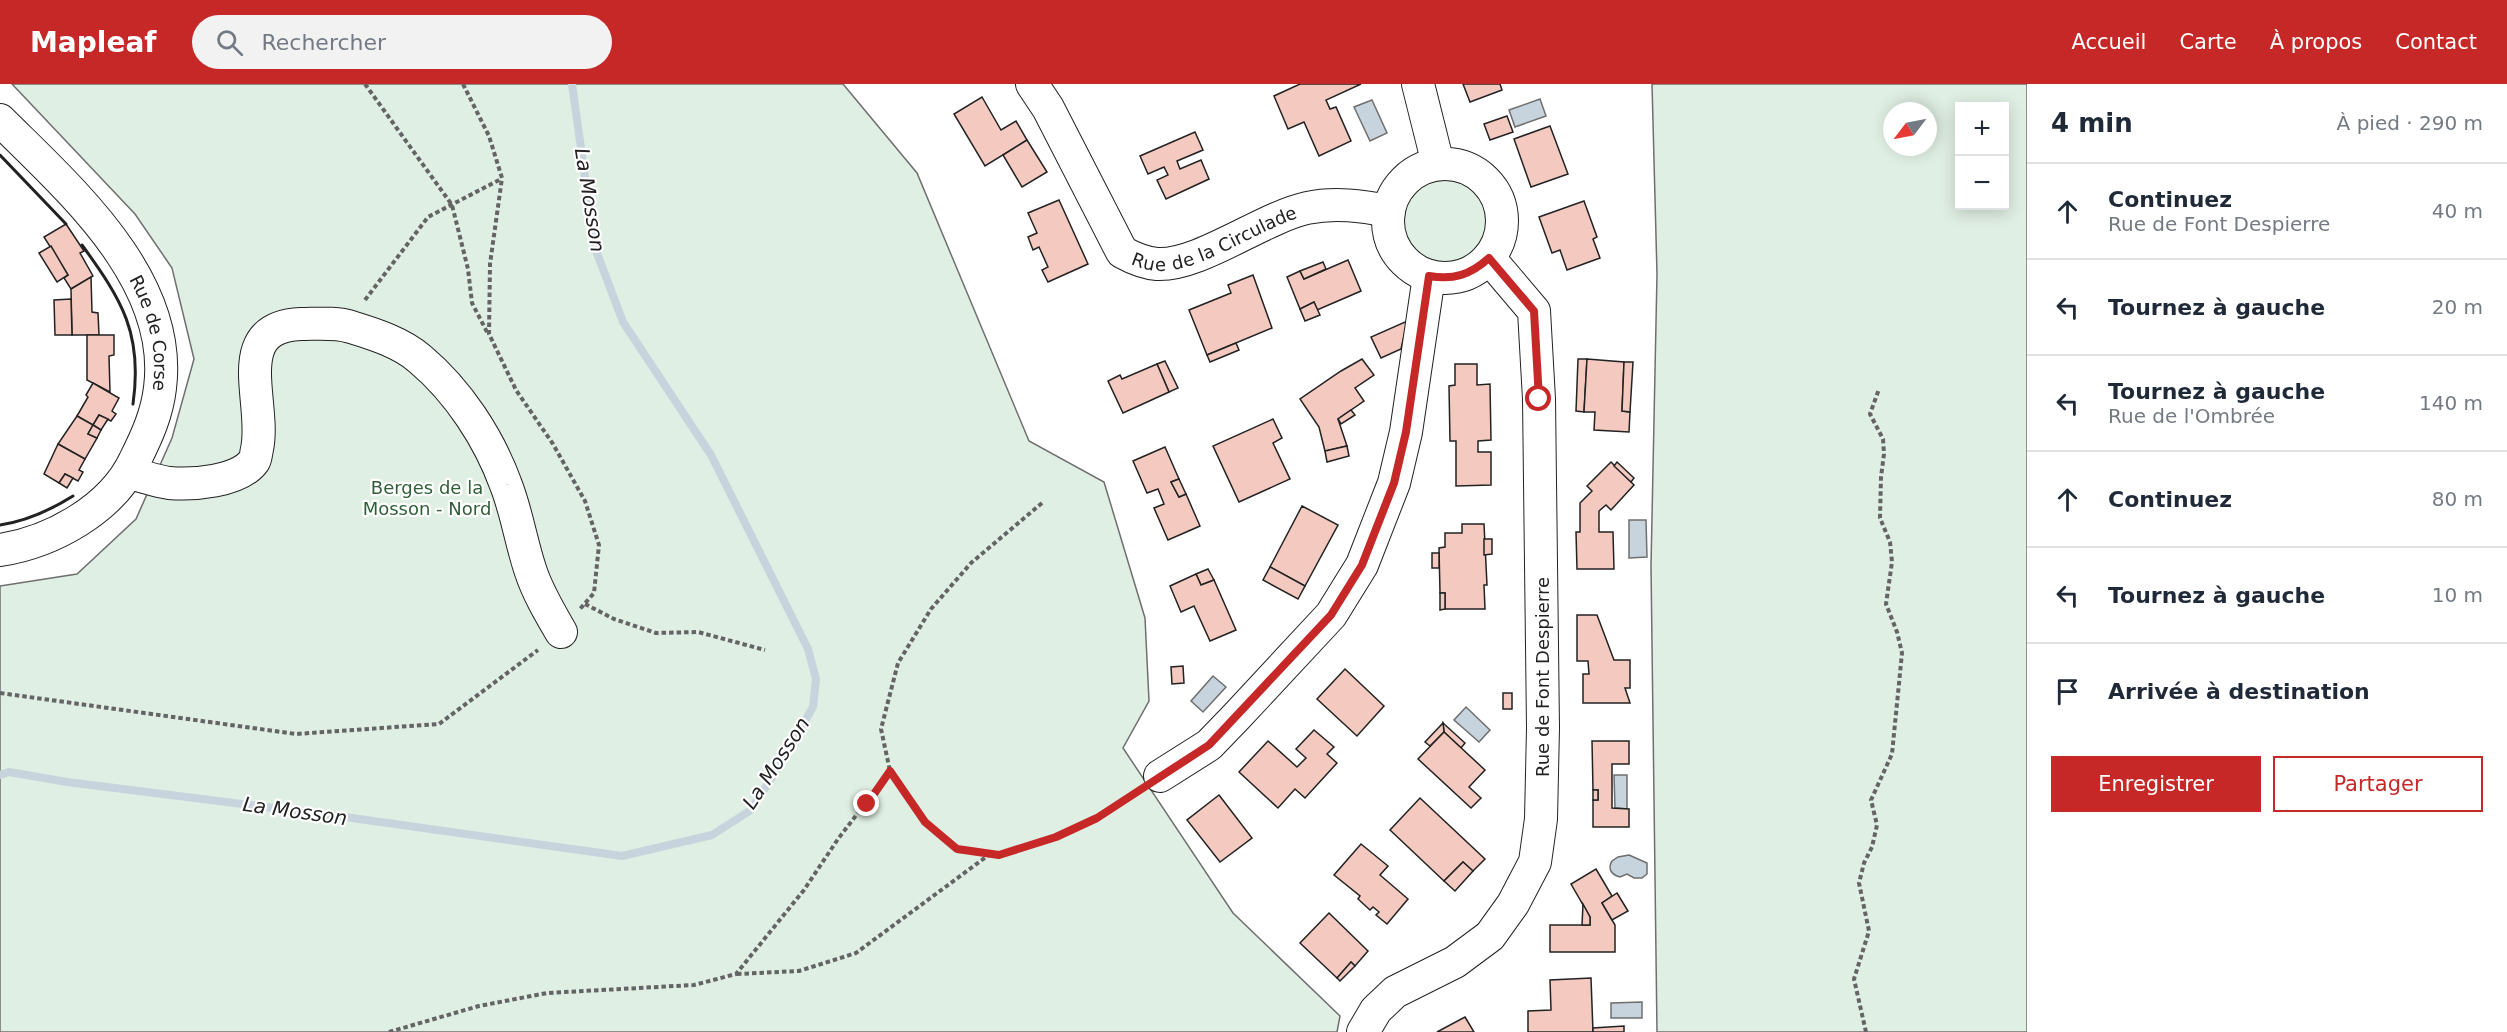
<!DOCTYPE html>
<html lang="fr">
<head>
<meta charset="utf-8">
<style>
  :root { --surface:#fff; --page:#f2f2f3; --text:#1f2937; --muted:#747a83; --line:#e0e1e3; --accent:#c62828 }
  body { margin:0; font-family:"DejaVu Sans",sans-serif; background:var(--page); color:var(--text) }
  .controls { position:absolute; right:18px; top:18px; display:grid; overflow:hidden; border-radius:0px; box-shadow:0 3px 15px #0003 }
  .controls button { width:54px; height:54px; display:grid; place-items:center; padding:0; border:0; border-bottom:2px solid var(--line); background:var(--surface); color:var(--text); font:30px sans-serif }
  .compass { position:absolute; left:1883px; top:18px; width:54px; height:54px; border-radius:50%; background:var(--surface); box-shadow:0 3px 15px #0003; rotate:238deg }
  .stop { position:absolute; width:18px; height:18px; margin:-14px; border:4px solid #c62828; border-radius:50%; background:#fff }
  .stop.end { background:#c62828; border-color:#fff; box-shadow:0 2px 6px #0008 }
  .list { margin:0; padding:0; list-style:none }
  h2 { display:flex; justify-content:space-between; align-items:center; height:78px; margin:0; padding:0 24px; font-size:26px }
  h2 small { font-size:20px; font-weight:400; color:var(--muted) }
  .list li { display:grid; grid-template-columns:39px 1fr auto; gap:18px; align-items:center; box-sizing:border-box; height:96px; padding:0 24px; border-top:2px solid var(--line) }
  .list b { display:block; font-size:22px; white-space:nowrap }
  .list p { margin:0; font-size:20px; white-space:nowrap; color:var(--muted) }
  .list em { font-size:20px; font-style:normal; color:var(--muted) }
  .actions { display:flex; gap:12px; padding:18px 24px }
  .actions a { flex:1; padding:14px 0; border:2px solid var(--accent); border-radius:0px; text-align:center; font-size:21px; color:var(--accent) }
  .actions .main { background:var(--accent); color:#fff }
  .icon { flex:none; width:33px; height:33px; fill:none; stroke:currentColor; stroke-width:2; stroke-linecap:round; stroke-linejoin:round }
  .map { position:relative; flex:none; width:2027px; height:948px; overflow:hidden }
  header { display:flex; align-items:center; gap:36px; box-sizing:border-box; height:84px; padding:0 30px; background:var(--accent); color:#fff }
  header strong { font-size:28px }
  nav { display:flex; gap:33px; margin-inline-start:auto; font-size:21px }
  .search { width:420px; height:54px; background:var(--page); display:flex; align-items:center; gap:15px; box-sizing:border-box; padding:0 21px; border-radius:33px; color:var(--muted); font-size:22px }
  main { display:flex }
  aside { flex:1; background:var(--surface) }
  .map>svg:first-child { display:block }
</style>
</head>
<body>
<header>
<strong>Mapleaf</strong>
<div class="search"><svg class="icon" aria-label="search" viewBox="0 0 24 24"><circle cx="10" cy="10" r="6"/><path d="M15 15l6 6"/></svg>Rechercher</div>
<nav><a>Accueil</a><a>Carte</a><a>À propos</a><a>Contact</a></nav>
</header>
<main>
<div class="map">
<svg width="2027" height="948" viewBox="0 0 2027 948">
  <rect width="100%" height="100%" fill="#fff"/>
  <!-- green -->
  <g fill="#e0efe3" stroke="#6f6f6f" stroke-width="1.5" fill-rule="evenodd">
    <polygon points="12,0 843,0 917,89 1029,357 1104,398 1145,534 1149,617 1123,664 1233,829 1340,932 1337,948 0,948 0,502 77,490 136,435 172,354 194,275 172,184 135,130"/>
    <path d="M1652,0H2027V948H1657L1651,482L1657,190ZM2004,22V122H1960V22ZM1892,27H1928V63H1892Z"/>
    <circle cx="1445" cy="138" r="42"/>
  </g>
  <!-- water -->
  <g fill="#c7d3dd" stroke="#6f6f6f" stroke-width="1.5">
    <polygon points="1540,15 1546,32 1515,43 1509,26"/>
    <polygon points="1372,16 1387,49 1370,57 1354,23"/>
    <polygon points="1629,436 1646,436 1647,473 1629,474"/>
    <polygon points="1213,592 1226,603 1203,628 1191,617"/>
    <polygon points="1466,623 1490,646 1479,658 1454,636"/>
    <polygon points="1614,691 1627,691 1627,725 1615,724"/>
    <path d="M1629,771L1647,779V790L1642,794H1634L1627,790L1620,793C1612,791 1607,785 1612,777L1618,773Z"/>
    <polygon points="1642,918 1642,934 1611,934 1611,919"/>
  </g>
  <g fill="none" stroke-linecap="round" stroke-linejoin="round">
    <!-- stream -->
    <polyline stroke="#c7d3dd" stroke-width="8" points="0,691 9,688 67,698 345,733 622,772 712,751 751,726 781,679 813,623 816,595 808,565 711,371 623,238 595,164 572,0"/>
  </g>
  <!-- building -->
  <g fill="#f3c9c0" stroke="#222" stroke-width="1.5">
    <polygon points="1300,0 1361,0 1326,16 1330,25 1336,23 1351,57 1319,72 1304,38 1288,45 1274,12"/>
    <polygon points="1463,0 1500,0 1502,6 1470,18"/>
    <polygon points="982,13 1001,46 1016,37 1027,56 985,82 954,30"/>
    <polygon points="1507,32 1513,48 1490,56 1484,40"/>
    <polygon points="1550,42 1568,90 1531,103 1514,55"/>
    <polygon points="1195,48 1203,66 1177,77 1180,85 1201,76 1209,95 1166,115 1157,96 1168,91 1164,83 1148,90 1140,72"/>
    <polygon points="1027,56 1047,88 1022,103 1003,71"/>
    <polygon points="1059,116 1088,180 1048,198 1042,186 1048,183 1039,163 1033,166 1028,153 1037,149 1028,129"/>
    <polygon points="1584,117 1597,153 1593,155 1600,174 1567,186 1560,166 1552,169 1539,133"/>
    <polygon points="66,140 84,167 80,169 93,192 71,205 64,194 68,191 44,153"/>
    <polygon points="51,162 68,191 57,198 39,169"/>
    <polygon points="1348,176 1361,207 1317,226 1314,218 1300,225 1287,193 1300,187 1304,195"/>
    <polygon points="1323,178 1326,185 1304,195 1300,187"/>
    <polygon points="1253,191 1272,244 1207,271 1189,226 1231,209 1228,201"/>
    <polygon points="91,193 92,228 98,229 99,251 72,251 71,205"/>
    <polygon points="71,215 72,251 55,251 54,216"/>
    <polygon points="1314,218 1320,231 1305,237 1300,225"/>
    <polygon points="1405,238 1407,239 1401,265 1381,274 1371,253"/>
    <polygon points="87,251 114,251 114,271 109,272 110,308 87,296"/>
    <polygon points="1236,259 1239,266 1210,278 1207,271"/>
    <polygon points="1362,275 1374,291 1355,304 1364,317 1338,335 1347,362 1325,367 1319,343 1300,315 1341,287"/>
    <polygon points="1578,275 1587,275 1584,328 1576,327"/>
    <polygon points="1587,275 1624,278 1622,327 1630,328 1629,348 1594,346 1595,328 1584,328"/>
    <polygon points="1165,277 1178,304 1169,308 1157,280"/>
    <polygon points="1624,278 1633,278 1630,328 1622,327"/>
    <polygon points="1157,280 1169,308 1123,329 1108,297 1120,291 1122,295"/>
    <polygon points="1455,280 1477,280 1477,301 1490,300 1491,356 1478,357 1478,368 1491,368 1491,401 1456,402 1456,357 1450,357 1449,302 1455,301"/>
    <polygon points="93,299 119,314 112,327 116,330 111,337 99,331 93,341 77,332 88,313 86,311"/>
    <polygon points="1351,326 1355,331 1341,340 1338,335"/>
    <polygon points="99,331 108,335 101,346 93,341"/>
    <polygon points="77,332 93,341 88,350 97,354 85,375 58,360"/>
    <polygon points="1273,335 1282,354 1273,359 1290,395 1239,418 1213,362"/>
    <polygon points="93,341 101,346 97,354 88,350"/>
    <polygon points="58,360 85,375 79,386 83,388 78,397 65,390 59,399 44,390"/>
    <polygon points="1347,362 1349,372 1327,378 1325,367"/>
    <polygon points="1165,363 1179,395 1171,398 1179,413 1186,410 1200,442 1168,456 1154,424 1164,420 1158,405 1147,409 1133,377"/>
    <polygon points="1611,378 1634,401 1611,426 1606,421 1599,427 1599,448 1613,448 1614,485 1577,485 1576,448 1580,448 1580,419 1592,407 1587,402"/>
    <polygon points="1617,378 1634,394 1631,398 1614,382"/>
    <polygon points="65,390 73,394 67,404 59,399"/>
    <polygon points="1179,395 1186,410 1179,413 1171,398"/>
    <polygon points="1302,422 1338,441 1305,502 1270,483"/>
    <polygon points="1462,440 1484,440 1487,501 1484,501 1485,525 1445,525 1445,509 1440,509 1439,464 1445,463 1445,449 1462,449"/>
    <polygon points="1484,455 1492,455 1492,470 1484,471"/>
    <rect x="1432" y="469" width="7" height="15"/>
    <polygon points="1270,483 1305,502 1298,515 1263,496"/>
    <polygon points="1208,485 1214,496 1201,501 1196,490"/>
    <polygon points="1196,490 1201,501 1214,496 1236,546 1210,557 1194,522 1181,528 1170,502"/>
    <polygon points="1440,509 1445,509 1445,525 1440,526"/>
    <polygon points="1577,531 1597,531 1614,576 1630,576 1630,604 1625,604 1630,619 1583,619 1583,590 1589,590 1588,577 1577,577"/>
    <polygon points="1183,582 1184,599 1172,600 1171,583"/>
    <polygon points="1345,585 1384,622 1357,652 1317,615"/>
    <rect x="1503" y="609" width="9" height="16"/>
    <polygon points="1443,639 1465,659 1461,664 1444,648"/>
    <polygon points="1443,639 1444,648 1430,662 1425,658"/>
    <polygon points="1314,646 1334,663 1327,670 1337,679 1305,714 1295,705 1278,724 1239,688 1268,657 1297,683 1306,674 1296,665"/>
    <polygon points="1444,648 1485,686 1469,703 1481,714 1471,724 1418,675"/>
    <polygon points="1592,657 1629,657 1629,680 1612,680 1612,724 1629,725 1629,743 1593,743 1593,716 1598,716 1598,706 1593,706"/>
    <rect x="1593" y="706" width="5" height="10"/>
    <polygon points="1219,711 1252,754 1220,778 1187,736"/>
    <polygon points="1420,714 1485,775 1473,787 1463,778 1444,797 1390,746"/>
    <polygon points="1361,760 1388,782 1380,791 1408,815 1387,840 1376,831 1379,828 1373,823 1370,826 1358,815 1360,812 1334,791"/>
    <polygon points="1463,778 1473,787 1455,807 1444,797"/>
    <polygon points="1596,785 1612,812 1602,819 1615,841 1615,868 1550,868 1550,841 1590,841 1590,833 1571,800"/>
    <polygon points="1617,809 1628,827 1612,836 1602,819"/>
    <polygon points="1583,820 1590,833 1590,841 1582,841"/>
    <polygon points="1329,829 1368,867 1355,882 1351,878 1337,894 1300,859"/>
    <polygon points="1351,878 1355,882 1340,897 1337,894"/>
    <polygon points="1591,894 1593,948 1528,948 1528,927 1551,926 1550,896"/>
    <polygon points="1465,933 1474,948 1437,948"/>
    <polygon points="1624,942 1624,948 1593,948 1593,944"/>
  </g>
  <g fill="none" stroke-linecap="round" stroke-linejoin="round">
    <!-- minor casing -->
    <g stroke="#222" stroke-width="34">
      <g id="minor">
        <path id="s1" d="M1032,0L1048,24L1122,168C1133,174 1144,179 1157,180C1200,182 1262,134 1307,124C1335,118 1362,122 1389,127"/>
        <polyline points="1418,0 1438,80"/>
        <path id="s2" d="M0,36C69,105 174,195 160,304C157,330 147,352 135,376C112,425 52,458 0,466"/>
        <circle cx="1445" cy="137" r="57"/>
        <path d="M129,389C142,392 155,397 169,399C192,401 239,398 254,377C256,374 256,369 257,365C267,319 227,243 301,240C316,240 336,238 351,243C374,250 402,259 420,275C458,307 489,354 506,401C517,429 521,459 531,488C538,509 550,529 561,548"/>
        <polyline points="1160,692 1209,661 1237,632 1331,531 1362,481 1394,399 1406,348 1429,192"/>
        <polyline points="1363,948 1376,926 1395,908 1455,878 1490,852 1513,820 1535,778 1541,735 1543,644 1539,315 1534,227 1489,174"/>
      </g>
    </g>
    <!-- path -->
    <g stroke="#646464" stroke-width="4" stroke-dasharray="4.5 3" stroke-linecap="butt">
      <polyline points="365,0 452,121 468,185 472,219 488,250"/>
      <polyline points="463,0 489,52 502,94 490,180 489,250 516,306 553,360 585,417 599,461 594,509 580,525"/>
      <polyline points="365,216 428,133 501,95"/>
      <polyline points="1042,419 971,479 931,525 898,579 881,645 890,687 925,738 957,765 999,771 1056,753 1097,734 1137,708"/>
      <polyline points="585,520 614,535 656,549 698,548 765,566"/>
      <polyline points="0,609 296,650 439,640 538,566"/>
      <polyline points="737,890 799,887 856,869 990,770"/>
      <polyline points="389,948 479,922 547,909 694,901 736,890 804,806 838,755 890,687"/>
      <polyline points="1866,948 1854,895 1869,847 1859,799 1864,779 1872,763 1877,741 1871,716 1892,670 1902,569 1897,548 1886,520 1892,478 1890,458 1880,434 1881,393 1884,370 1883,355 1870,330 1879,305"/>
    </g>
    <!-- minor -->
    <use href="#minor" stroke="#fff" stroke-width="32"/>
    <!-- wall -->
    <g stroke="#222" stroke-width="3">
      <polyline points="0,71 66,140"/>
      <path d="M82,161C122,216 143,250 133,320"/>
      <path d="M0,441C27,437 49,427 73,412"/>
    </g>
  </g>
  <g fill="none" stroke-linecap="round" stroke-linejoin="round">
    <!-- route -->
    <path stroke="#c62828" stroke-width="8" d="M867,720L890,687L925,738L957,765L999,771L1056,753L1097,734L1209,661L1331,531L1362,481L1394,399L1406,348L1429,192C1454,196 1470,191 1489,174L1534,227L1539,315"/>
  </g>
  <g text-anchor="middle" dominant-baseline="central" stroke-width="4.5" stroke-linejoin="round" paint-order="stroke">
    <!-- street labels -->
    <g font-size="18" fill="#222" stroke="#fff">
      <text stroke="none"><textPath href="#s1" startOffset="290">Rue de la Circulade</textPath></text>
      <text stroke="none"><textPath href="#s2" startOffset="267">Rue de Corse</textPath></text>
      <text transform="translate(1542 593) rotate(-90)">Rue de Font Despierre</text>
    </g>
    <!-- park labels -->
    <g font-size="18" fill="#2f5e38" stroke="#fff">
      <text x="427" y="403">Berges de la<tspan x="427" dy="21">Mosson - Nord</tspan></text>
    </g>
    <!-- water labels -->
    <g font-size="20" font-style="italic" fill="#222" stroke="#fff">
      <text transform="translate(590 116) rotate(81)">La Mosson</text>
      <text transform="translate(776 679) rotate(-57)">La Mosson</text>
      <text transform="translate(295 727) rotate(8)">La Mosson</text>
    </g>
  </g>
</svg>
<div class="controls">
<button>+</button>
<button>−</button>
</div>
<svg class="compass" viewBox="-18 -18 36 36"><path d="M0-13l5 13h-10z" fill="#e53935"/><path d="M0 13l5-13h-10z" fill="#747a83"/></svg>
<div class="stop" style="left:1539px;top:315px"></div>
<div class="stop end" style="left:867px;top:720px"></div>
</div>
<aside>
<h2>4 min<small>À pied · 290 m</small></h2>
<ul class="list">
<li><svg class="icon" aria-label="ahead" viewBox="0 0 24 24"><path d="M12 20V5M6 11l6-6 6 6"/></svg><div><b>Continuez</b><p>Rue de Font Despierre</p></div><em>40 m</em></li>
<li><svg class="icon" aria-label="left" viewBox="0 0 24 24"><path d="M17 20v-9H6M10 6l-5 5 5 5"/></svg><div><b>Tournez à gauche</b></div><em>20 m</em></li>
<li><svg class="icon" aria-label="left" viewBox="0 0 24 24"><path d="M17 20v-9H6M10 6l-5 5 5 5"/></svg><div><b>Tournez à gauche</b><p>Rue de l'Ombrée</p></div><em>140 m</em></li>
<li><svg class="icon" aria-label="ahead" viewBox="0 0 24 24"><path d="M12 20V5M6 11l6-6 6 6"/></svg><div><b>Continuez</b></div><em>80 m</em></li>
<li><svg class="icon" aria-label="left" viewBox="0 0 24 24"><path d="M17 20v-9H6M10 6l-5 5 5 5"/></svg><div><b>Tournez à gauche</b></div><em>10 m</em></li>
<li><svg class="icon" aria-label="arrive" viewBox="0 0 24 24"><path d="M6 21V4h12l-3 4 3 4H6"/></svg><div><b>Arrivée à destination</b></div></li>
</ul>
<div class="actions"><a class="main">Enregistrer</a><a>Partager</a></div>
</aside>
</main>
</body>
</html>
